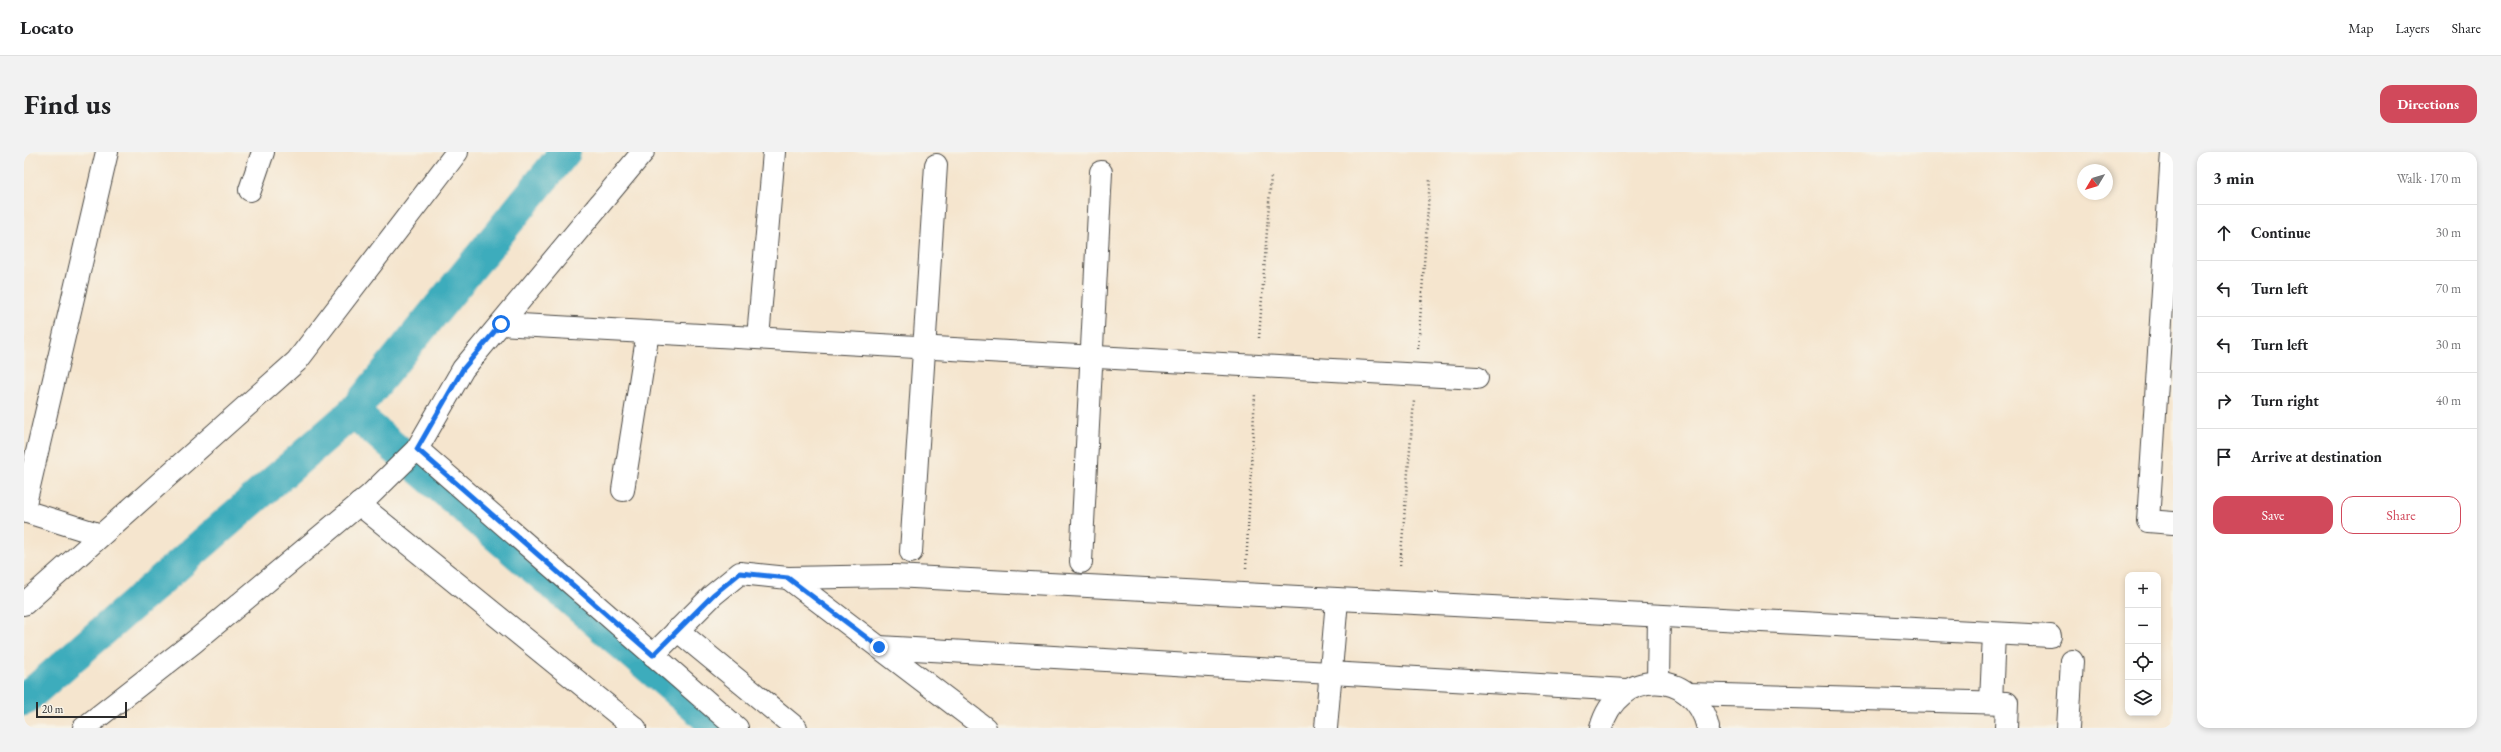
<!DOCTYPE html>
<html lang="en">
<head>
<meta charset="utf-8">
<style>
  :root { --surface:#fff; --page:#f2f2f2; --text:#202124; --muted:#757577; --line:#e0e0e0; --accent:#d1495b }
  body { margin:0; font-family:"EB Garamond",serif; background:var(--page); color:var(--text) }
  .controls { position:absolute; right:12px; bottom:12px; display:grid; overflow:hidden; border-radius:8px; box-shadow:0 2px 6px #0003 }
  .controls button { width:36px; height:36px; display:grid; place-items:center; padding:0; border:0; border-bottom:1px solid var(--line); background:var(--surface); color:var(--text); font:20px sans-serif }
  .compass { position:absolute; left:2053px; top:12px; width:36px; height:36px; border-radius:50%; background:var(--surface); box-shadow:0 2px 6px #0003; rotate:232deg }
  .scale { position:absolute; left:12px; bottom:10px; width:91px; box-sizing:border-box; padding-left:4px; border:2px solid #2b2b2b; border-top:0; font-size:11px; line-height:14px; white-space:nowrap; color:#2b2b2b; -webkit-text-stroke:3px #f7f3e8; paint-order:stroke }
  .stop { position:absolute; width:12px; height:12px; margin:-9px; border:3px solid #1a73e8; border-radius:50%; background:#fff }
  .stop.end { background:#1a73e8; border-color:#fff; box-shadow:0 1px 4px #0008 }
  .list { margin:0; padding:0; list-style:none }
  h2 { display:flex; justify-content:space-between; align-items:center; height:52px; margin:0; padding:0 16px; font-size:17px }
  h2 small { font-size:13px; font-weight:400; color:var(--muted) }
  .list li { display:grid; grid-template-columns:26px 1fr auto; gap:12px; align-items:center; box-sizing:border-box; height:56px; padding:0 16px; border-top:1px solid var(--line) }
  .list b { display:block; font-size:15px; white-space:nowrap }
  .list em { font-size:13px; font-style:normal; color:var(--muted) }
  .actions { display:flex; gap:8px; padding:12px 16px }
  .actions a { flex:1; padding:9px 0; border:1px solid var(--accent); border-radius:12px; text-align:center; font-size:14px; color:var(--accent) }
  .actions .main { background:var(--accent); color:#fff }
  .icon { flex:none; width:22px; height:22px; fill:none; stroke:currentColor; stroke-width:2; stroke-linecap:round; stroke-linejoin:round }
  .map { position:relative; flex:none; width:2149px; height:576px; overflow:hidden; border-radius:12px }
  header { display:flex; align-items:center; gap:24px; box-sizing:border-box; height:56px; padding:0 20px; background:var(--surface); border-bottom:1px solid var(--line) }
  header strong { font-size:19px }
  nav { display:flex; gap:22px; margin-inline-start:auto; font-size:14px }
  .intro { display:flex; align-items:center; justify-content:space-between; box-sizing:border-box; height:96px; padding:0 24px }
  h1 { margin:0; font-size:28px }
  .button { padding:10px 18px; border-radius:12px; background:var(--accent); color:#fff; font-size:14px; font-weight:700 }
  main { display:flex; gap:24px; padding:0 24px }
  aside { flex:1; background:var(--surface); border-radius:12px; box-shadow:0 2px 6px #0003 }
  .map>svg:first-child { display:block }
</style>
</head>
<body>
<header>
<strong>Locato</strong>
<nav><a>Map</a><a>Layers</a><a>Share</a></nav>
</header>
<div class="intro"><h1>Find us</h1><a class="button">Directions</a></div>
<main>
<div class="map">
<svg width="2149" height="576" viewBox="0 0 2149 576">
  <rect width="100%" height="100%" fill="#f7f3e8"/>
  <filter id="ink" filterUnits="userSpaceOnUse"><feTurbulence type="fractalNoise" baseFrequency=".025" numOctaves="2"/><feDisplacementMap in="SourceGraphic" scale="8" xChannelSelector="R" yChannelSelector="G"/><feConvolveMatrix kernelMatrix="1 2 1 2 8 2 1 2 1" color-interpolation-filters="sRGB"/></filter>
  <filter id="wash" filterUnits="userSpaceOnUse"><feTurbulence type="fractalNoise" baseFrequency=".012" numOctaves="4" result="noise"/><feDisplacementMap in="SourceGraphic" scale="16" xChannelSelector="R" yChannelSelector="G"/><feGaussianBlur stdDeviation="0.9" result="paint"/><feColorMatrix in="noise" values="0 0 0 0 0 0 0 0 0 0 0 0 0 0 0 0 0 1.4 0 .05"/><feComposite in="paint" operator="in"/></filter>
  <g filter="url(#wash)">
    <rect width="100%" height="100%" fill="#f5e5ce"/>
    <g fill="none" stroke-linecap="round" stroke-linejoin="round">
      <!-- canal -->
      <g stroke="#3eacbc" stroke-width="32">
        <polyline points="329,260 695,576"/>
        <polyline points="0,548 329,260 541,0"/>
      </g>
    </g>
  </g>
  <g filter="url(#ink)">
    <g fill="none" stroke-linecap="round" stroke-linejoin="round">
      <!-- minor casing -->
      <g stroke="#494743" stroke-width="24">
        <g id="minor">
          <polyline points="2148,0 2124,369 2149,371"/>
          <polyline points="226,38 239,0"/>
          <polyline points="477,172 1453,226"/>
          <polyline points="734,186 750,0"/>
          <polyline points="393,297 713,576"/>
          <polyline points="599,338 624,180"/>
          <polyline points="335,352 611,576"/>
          <polyline points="0,356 83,0"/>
          <polyline points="0,359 77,383"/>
          <polyline points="887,400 912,13"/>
          <polyline points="1057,410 1077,20"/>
          <polyline points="0,452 273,209 433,0"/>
          <polyline points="653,478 772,576"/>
          <polyline points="855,495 1602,538"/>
          <polyline points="629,503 689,443 716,421 764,426"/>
          <polyline points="1634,530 1635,464"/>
          <polyline points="1664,542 1983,551 1982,576"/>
          <polyline points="1967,550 1970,482"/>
          <polyline points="60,576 170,490 345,344 393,297 439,217 619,0"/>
          <polyline points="961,576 764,426 870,424 2026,484"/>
          <polyline points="1302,576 1313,448"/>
          <path d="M1577,576C1593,516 1670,515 1684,576"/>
          <polyline points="2044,576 2048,509"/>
        </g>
      </g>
      <!-- path -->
      <g stroke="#494743" stroke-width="2.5" stroke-dasharray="1 3" stroke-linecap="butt">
        <polyline points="1235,186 1247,24"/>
        <polyline points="1394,197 1406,27"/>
        <polyline points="1376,414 1390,249"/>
        <polyline points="1222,416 1231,241"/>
      </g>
      <!-- minor -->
      <use href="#minor" stroke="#fff" stroke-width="22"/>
    </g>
  </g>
  <g fill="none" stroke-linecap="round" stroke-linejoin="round" filter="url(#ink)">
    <!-- route -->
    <polyline stroke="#1a73e8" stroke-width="5" points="477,172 439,217 393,297 629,503 689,443 716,421 764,426 855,495"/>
  </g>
</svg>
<div class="controls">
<button>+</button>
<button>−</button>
<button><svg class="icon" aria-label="locate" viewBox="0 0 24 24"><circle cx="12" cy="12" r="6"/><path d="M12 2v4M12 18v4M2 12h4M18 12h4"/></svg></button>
<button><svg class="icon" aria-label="layers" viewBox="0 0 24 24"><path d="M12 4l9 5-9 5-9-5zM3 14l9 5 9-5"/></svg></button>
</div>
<svg class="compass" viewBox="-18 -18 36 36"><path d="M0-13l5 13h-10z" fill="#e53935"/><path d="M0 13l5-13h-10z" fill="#757577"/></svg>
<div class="scale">20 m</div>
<div class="stop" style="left:477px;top:172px"></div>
<div class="stop end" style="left:855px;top:495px"></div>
</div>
<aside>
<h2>3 min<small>Walk · 170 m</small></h2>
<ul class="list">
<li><svg class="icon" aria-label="ahead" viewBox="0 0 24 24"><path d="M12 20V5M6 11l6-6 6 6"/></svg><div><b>Continue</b></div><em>30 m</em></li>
<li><svg class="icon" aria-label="left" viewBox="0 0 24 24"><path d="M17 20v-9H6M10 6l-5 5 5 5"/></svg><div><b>Turn left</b></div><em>70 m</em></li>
<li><svg class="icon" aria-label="left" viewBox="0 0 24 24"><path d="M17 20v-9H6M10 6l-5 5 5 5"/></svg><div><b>Turn left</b></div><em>30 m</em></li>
<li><svg class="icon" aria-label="right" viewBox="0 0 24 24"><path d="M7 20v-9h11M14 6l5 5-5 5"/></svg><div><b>Turn right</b></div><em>40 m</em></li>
<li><svg class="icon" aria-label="arrive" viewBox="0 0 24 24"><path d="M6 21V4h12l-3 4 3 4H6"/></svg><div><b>Arrive at destination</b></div></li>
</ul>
<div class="actions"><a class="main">Save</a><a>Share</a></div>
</aside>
</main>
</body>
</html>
